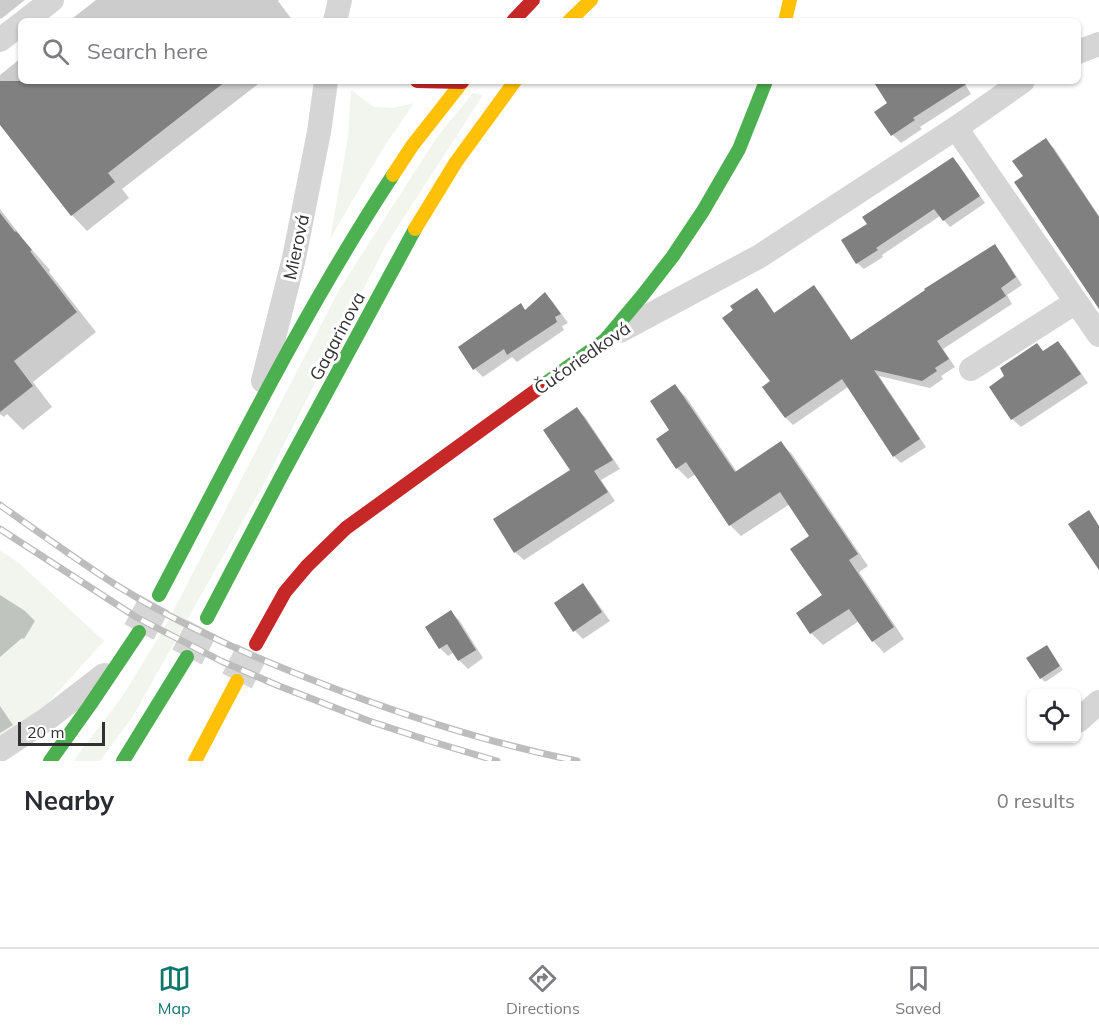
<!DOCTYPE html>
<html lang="en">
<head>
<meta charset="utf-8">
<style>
  :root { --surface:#fff; --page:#f7f7f7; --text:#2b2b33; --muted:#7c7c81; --line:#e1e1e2; --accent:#0f766e }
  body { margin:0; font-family:Mulish,sans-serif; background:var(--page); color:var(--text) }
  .controls { position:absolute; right:18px; bottom:18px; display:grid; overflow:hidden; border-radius:9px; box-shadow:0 2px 4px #0004 }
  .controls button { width:54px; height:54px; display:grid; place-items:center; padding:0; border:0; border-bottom:2px solid var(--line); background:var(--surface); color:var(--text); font:30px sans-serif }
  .scale { position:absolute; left:18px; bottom:15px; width:87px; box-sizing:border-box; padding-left:6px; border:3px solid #313131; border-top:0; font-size:16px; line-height:21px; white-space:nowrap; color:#313131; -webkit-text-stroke:4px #fff; paint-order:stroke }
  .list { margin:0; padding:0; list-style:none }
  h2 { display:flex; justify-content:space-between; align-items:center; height:78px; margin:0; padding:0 24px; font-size:26px }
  h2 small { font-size:20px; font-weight:400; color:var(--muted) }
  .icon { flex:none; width:33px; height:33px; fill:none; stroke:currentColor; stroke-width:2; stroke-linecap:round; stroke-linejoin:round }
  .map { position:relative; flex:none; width:1099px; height:761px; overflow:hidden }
  .search { position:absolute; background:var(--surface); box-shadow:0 2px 4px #0004; left:18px; right:18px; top:18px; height:66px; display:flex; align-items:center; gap:15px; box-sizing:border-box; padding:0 21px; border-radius:9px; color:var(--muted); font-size:22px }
  .sheet { height:186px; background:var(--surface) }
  nav { display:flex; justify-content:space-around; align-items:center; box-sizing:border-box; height:84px; border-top:2px solid var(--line); background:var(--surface); font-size:16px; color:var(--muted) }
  nav a { display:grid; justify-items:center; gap:3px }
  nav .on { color:var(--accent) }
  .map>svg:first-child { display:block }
</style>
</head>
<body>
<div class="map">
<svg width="1099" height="761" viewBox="0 0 1099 761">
  <rect width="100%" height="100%" fill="#fff"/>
  <!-- green -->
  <g fill="#f1f5ee">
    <polygon points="351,90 374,107 393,108 414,103 382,150 330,239 348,137"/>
    <polygon points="473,93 483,95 386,245 262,487 133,716 100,761 73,761 122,697 166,625 339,290 437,137"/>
    <polygon points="0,550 20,564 104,641 44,707 0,736"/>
  </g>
  <!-- shadow -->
  <g fill="#0003">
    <polygon points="0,0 25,0 1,19 0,18"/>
    <polygon points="96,0 279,0 278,1 293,21 69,21"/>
    <polygon points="21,58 21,81 262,81 122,189 129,198 87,231 72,215 0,123 0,75"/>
    <polygon points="886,81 963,81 971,94 920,127 922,129 901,143 893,135 876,112 889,103"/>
    <polygon points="1046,140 1054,148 1099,216 1099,295"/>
    <polygon points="953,159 959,165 985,203 950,227 940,216 882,255 883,257 864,269 857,263 869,224"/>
    <polygon points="0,209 27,244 50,270 49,272 96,332 33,382 52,407 23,430 7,414 4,417 0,414"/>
    <polygon points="994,246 1002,254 1022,285 1007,295 1012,304 943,349 955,367 941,376 943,379 930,388 879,376 926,447 901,463 894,456 848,387 793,425 786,418 764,387 772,382 757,290 764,297 775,314 814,287 821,294 852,341"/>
    <polygon points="545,294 553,302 568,323 562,326 564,330 517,362 512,357 483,377 475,369 521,305 526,311"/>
    <polygon points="1058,343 1066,351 1088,383 1021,427 1012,419 991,387"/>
    <polygon points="675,386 686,397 737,472 781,443 792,454 868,566 859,572 904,639 884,653 873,641 859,621 823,645 811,633 798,614 824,596 812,537 790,504 741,536 730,525 696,474 688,479 677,468 672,430"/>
    <polygon points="577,409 585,417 620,469 601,480 615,501 524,560 515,552 572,471"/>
    <polygon points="583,585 591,594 610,621 583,639 575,631 556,603"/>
    <polygon points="0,595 25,611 35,621 24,639 22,638 0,657"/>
    <polygon points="451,612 459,620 483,658 468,669 459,660 454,652 448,656 440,648"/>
    <polygon points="1047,646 1063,670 1045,682 1041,678"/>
    <polygon points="0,706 13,725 0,733"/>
  </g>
  <!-- building -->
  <g fill="#808080">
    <polygon points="0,81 226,81 108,173 115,182 71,216 0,125"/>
    <polygon points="873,81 971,81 913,118 915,120 891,136 874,112 887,103"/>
    <polygon points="1046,138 1099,217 1099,309 1014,182 1023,176 1012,161"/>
    <polygon points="953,157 980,196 943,221 934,209 876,248 878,250 856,264 841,240 867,224 862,217"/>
    <polygon points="0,213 15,232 16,231 32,250 30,251 77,312 14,361 33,386 0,412"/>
    <polygon points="995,244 1016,277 1001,288 1006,296 937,341 949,359 935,368 937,371 922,381 874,370 920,439 893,457 842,379 785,418 762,387 770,381 722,318 733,310 730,306 757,288 774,313 814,285 851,340 925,290 924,289"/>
    <polygon points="545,292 561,314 555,317 557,322 507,355 504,349 473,370 458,347 521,303 525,310"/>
    <polygon points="1058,341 1081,374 1011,420 989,387 1004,376 1000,368 1037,343 1043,351"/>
    <polygon points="675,384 735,472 781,441 858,554 849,560 894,627 872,642 849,609 810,634 796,613 822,595 790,549 809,536 780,492 729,526 686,462 676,469 656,439 669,430 650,401"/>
    <polygon points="577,407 613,460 594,471 608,492 514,553 493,519 570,470 543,430"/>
    <polygon points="1089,510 1099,526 1099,570 1068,524"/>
    <polygon points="583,583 602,612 573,632 554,603"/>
    <polygon points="451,610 476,650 458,661 447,644 439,649 425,627"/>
    <polygon points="1047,645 1060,666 1040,679 1026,658"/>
  </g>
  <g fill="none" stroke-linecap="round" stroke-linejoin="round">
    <!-- secondary-tunnel -->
    <polyline stroke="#d6d6d6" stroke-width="33" stroke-dasharray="33 16" stroke-linecap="butt" points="237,681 256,644"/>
    <!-- primary-tunnel -->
    <g stroke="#d6d6d6" stroke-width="33" stroke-dasharray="33 16" stroke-linecap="butt">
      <polyline points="139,632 159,595"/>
      <polyline points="187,657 207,618"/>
    </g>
    <!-- street -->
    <g stroke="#d5d5d5" stroke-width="24">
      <polyline points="25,21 52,0"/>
      <polyline points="335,21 340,0"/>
      <polyline points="0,40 21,24"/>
      <polyline points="1078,52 1099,44"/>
      <polyline points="956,128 1099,335"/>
      <polyline points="620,331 760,256 956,128 1023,81"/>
      <polyline points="971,369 1076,302"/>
      <polyline points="263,381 294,258 319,132 326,81"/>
      <polyline points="1078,721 1099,702"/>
      <polyline points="0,750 47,719 104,675"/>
    </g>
    <!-- fast -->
    <g stroke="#4caf50" stroke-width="14">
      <polyline points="542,386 605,340 642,296 673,256 703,211 739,149 766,81"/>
      <path d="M159,595C234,453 305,309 393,175"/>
      <polyline points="207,618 283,473 415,229"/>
      <polyline points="50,761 90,705 139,632"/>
      <polyline points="123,761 187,657"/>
    </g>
    <!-- slow -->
    <g stroke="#ffc107" stroke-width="14">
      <polyline points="569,21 591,0"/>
      <polyline points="785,21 790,0"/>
      <polyline points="393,175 412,146 463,81"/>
      <polyline points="415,229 456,162 515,81"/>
      <polyline points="195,761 237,681"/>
    </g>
    <!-- jam -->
    <g stroke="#c62828" stroke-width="14">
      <polyline points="513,21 533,0"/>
      <polyline points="417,81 462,82"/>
      <polyline points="256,644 285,592 307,566 346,528 542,386"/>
    </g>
    <!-- rail casing -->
    <g stroke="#bdbdbd" stroke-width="7">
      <g id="rail">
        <path d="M0,505C38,532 77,560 116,585C188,630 267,663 346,693C421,721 498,745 577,761"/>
        <polyline points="0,529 136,617 221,661 279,686 369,721 430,741 497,761"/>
      </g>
    </g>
    <!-- rail -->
    <use href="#rail" stroke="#fff" stroke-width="4.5" stroke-dasharray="14" stroke-linecap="butt"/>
  </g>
  <g text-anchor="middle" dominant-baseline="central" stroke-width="6" stroke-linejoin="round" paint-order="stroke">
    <!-- street labels -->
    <g font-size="18" fill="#313131" stroke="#fff">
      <text transform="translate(296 247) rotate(-78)">Mierová</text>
      <text transform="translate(337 336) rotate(-62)">Gagarinova</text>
      <text transform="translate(582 358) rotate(-35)">Čučoriedková</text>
    </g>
  </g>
</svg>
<div class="controls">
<button><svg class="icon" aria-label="locate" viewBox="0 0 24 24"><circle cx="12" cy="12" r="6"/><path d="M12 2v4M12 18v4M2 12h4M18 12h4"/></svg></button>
</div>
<div class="scale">20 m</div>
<div class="search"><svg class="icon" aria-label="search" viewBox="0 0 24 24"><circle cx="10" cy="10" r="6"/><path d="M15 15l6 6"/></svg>Search here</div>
</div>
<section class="sheet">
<h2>Nearby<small>0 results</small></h2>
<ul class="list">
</ul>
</section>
<nav>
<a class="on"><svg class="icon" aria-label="map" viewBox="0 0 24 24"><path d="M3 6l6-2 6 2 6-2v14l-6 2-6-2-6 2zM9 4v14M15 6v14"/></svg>Map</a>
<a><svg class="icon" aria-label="directions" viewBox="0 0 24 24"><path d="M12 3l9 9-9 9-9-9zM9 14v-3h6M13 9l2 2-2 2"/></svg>Directions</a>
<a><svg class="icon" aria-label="saved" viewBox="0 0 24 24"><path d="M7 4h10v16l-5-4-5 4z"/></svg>Saved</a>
</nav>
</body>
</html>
